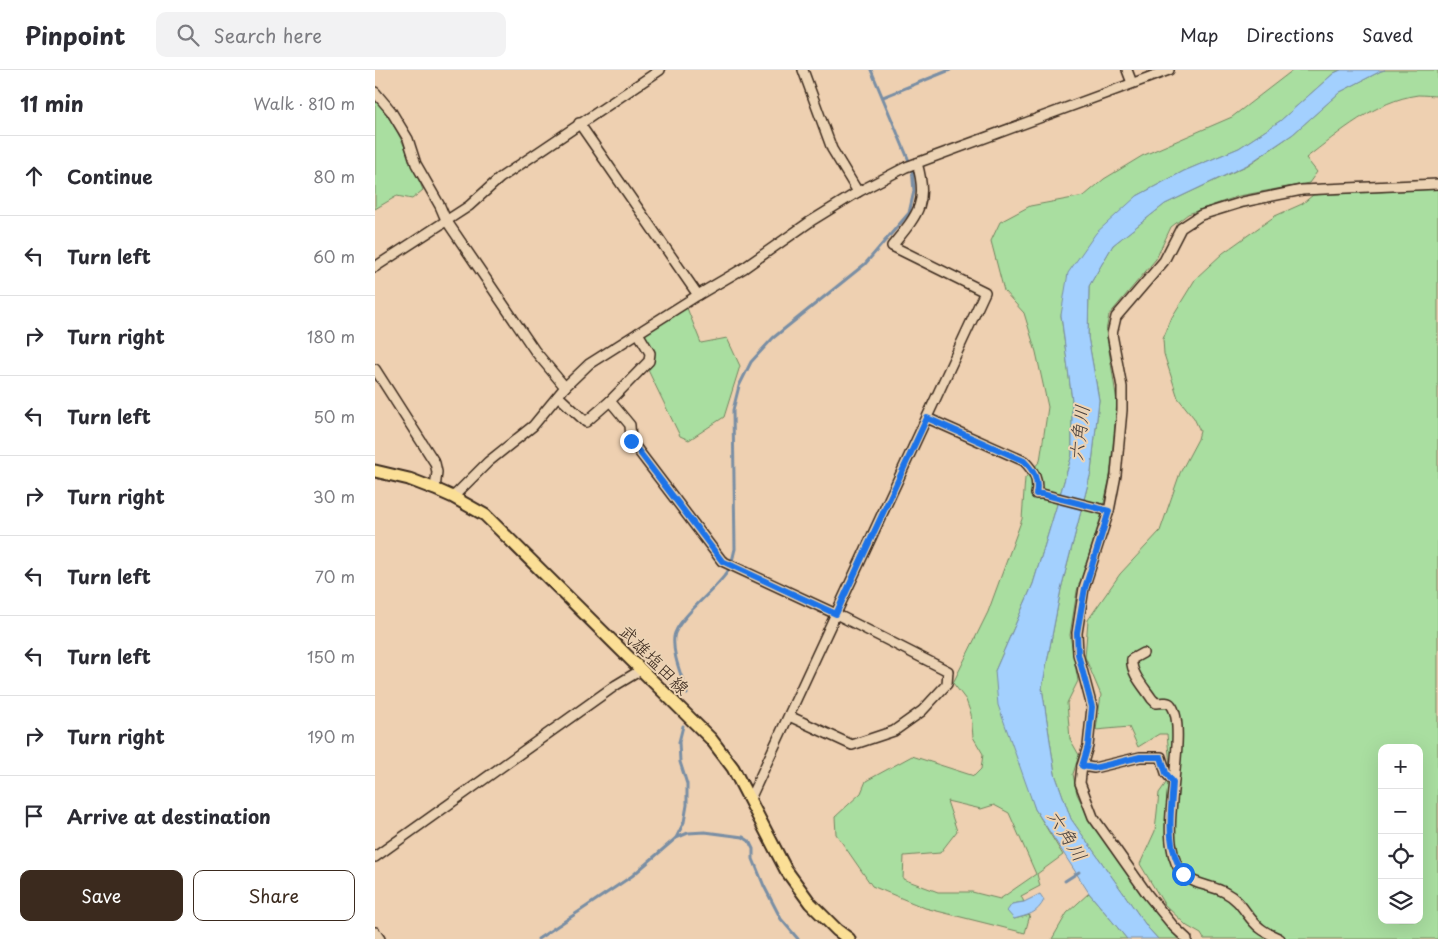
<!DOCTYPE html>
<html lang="en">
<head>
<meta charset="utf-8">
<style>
  :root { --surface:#fff; --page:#f2f2f3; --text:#2b2b33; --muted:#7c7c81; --line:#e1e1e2; --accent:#3b2a1e }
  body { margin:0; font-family:"Playpen Sans","Klee One",sans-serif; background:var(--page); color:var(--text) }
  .controls { position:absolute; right:15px; bottom:15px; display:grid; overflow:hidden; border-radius:10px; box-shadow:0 5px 20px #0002 }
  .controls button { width:45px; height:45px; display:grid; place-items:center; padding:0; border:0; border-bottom:1px solid var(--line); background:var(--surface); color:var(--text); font:25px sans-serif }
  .stop { position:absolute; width:15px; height:15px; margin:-11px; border:4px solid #1a73e8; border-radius:50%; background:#fff }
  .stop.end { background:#1a73e8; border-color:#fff; box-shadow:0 1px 5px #0008 }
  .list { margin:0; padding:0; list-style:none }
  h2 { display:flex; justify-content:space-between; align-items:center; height:65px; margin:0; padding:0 20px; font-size:21px }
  h2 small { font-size:16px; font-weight:400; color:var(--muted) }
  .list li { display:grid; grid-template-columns:32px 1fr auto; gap:15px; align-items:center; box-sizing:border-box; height:80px; padding:0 20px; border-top:1px solid var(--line) }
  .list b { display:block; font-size:19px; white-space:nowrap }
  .list em { font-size:16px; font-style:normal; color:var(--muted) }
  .actions { display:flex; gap:10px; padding:15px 20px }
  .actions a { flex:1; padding:11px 0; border:1px solid var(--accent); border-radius:10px; text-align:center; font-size:18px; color:var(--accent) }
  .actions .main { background:var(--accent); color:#fff }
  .icon { flex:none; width:28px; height:28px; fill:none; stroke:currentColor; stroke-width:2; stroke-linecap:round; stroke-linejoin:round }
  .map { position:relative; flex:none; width:1063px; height:869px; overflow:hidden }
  header { display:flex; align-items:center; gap:30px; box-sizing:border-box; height:70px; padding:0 25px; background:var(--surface); border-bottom:1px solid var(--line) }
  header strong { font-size:24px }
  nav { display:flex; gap:28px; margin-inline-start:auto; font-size:18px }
  .search { width:350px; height:45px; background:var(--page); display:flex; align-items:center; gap:12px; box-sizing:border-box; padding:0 18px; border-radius:10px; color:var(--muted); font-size:19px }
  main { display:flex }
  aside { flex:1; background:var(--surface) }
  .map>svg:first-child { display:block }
</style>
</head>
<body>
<header>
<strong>Pinpoint</strong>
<div class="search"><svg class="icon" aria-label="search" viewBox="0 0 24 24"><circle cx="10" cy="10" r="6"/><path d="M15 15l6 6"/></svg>Search here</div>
<nav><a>Map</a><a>Directions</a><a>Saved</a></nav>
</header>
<main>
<aside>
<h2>11 min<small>Walk · 810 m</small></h2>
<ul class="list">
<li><svg class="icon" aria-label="ahead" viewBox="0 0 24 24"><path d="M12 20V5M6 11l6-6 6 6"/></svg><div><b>Continue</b></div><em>80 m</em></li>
<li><svg class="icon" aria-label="left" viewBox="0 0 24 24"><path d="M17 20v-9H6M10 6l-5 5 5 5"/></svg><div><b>Turn left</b></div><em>60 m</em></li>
<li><svg class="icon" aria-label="right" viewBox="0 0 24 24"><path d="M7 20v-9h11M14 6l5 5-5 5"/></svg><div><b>Turn right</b></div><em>180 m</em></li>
<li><svg class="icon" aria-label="left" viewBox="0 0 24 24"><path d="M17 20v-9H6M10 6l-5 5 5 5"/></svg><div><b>Turn left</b></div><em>50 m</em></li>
<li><svg class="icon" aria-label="right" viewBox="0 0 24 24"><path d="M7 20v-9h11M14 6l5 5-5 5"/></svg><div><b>Turn right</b></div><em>30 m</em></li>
<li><svg class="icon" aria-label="left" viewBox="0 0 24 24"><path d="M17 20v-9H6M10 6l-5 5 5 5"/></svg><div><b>Turn left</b></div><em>70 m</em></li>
<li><svg class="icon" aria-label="left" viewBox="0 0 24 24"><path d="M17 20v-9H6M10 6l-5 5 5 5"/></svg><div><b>Turn left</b></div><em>150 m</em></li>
<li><svg class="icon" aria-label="right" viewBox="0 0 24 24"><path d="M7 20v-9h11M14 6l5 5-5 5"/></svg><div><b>Turn right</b></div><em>190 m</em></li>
<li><svg class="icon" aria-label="arrive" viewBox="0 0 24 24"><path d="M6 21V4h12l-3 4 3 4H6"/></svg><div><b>Arrive at destination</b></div></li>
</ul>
<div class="actions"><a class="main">Save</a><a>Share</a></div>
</aside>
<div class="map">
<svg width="1063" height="869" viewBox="0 0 1063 869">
  <rect width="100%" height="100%" fill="#eed0b1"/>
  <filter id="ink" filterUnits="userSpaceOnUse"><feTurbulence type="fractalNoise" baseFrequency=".02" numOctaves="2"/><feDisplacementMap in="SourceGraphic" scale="10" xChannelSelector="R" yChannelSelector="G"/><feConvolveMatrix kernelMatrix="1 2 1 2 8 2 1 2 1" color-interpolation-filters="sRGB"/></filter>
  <g filter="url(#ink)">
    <!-- green -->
    <g fill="#a9dea0" stroke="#72845f" fill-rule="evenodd">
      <path d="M918,0H966L959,3L905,51L864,78L809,101L762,126L686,245L697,330V385L658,514L620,601L660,739L688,785L662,804L665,816L646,826L649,832L637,834L639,849L655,845L650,863L550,838L497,816L461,764L460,747L486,723L491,711L537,686L599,706L606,699L608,684L598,667L596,644L591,630L578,613L613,542L647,449L650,408L665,391L673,337L661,282L649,243L629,221L616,171L625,152L655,136L709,126L729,109L767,86L857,47ZM572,731L606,739L619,735L634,743L661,804L625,829L597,822H563L528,809L529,786L565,783L582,761Z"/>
      <path d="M1010,0H1063V26C1057,26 1050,25 1043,25C1000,31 965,62 931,88L942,102L934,113L864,126L813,144L796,157L781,189L734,245L731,261L742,332L735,407L725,450L702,521L695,565L703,611L692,633L695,669L704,685L698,704L702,724L715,750L795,859L804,869H783L773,858L696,749L680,704L667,618L686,519L716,402L724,330L713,267L714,216L738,175L790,134L873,95L918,64L965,22L1006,1Z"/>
      <path d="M0,30C23,55 35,89 48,120L37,129L22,126L0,139Z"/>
      <path d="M1063,119V869H829L826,864L812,856L789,834L765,794L780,761L784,723L796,706L792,664H784L763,677L754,657L721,660L726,625L710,587L713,550L745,504L785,461L805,403L823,369L825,361L819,348L803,328L789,284L788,269L797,247L821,208L848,183L900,146L927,134L938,125ZM1007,678H1044V850H1007Z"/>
      <polygon points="312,238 326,273 352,268 365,296 349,347 314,370 305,366 272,298 280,287 268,265"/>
      <polygon points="714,823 752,869 677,869 692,843"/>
    </g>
    <!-- water -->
    <g fill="#a3d0fe" stroke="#798ea4">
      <polygon points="966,0 1010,0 1006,1 965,22 918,64 872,95 790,134 738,175 714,216 713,267 724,330 716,402 686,519 667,618 680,704 696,749 773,858 783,869 752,869 714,823 660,739 623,635 620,601 658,514 697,385 697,330 686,245 693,203 721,163 762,126 809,101 864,78 905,51 959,3"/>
      <path d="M665,824L669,830C662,844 653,845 639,849L632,841L637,834L649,832Z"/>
    </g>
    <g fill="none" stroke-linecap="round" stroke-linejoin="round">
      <!-- stream -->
      <g stroke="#798ea4" stroke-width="3">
        <polyline points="508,27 575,0"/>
        <path d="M312,624C307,606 297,585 299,567C301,549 342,519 353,501C357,495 358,486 360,479L358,340L364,316L376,292L398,268L490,194L534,143L539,121L537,98L496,0"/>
        <polyline points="301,768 313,763 330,762 368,767 374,771 378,779 378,789 389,816 406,849 423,869"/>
        <polyline points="690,811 704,802"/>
        <polyline points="163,869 257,806 301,768 309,752 312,735 312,714 305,692 304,672 308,656"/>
      </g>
      <!-- minor casing -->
      <g stroke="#3b2a1e" stroke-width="12">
        <g id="minor">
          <polyline points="428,0 457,79 483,122"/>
          <polyline points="752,0 757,13"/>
          <polyline points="0,22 16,41 33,69 41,94 65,136 71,150 160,281 190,317"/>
          <polyline points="204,53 323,225"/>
          <polyline points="0,197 94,136 125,108 285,0"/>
          <polyline points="0,299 60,393 62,402 60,419"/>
          <polyline points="183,326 211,352 235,331 274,291 275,283 263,263"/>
          <polyline points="235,331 255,355 256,371 347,491 461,544 573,601 572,614 547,641 519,661 477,675 414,646"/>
          <path d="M552,348L649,391C659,401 664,410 661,424H667L734,441"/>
          <polyline points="78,427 113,392 158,356 190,317 214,294 323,225 369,198 436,151 483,122 531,97 794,0"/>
          <path d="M768,583L757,589C755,603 770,618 777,629L781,633C785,633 793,631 796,635C813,656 789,745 797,778C798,787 803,800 809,805C821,816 838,815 851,823C867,831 872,848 885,858C891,863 899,866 905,869"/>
          <polyline points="707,696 719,698 765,687 786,687 791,703 798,711"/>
          <path d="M375,729L610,222L517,176C542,145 554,134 542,93"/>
          <polyline points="0,787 241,615 266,600"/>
          <polyline points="0,862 5,869"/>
          <polyline points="812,869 799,857 773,825 718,747 705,713 707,696 713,676 717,637 703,584 702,563 709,518 734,441 741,405 747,340 747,317 737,264 741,247 789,191 806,158 826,145 868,132 927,120 1063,114"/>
        </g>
      </g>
      <!-- major casing -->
      <g stroke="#3b2a1e" stroke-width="15">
        <polyline id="major" points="0,401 34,409 60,419 78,427 110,445 336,669 358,698 411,800 435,833 462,860 474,869"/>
      </g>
      <!-- minor -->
      <use href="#minor" stroke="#ecd3b4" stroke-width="9"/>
      <!-- major -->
      <use href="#major" stroke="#fbdf96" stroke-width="11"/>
    </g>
  </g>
  <g fill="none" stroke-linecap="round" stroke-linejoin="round" filter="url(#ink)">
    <!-- route -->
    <path stroke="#1a73e8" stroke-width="6" d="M256,371L347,491L461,544L552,348L649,391C659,401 664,410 661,424H667L734,441L710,518L702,563L703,584L717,637L713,676L707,696L719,698L765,687H786L791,703L798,712C796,746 790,773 808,804"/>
  </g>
  <g text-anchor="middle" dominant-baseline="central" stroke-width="4" stroke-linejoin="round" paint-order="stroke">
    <!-- street labels -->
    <g font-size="18" fill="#3b2a1e" stroke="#ecd3b4">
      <text transform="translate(280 589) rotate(45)">武雄塩田線</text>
    </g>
    <!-- water labels -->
    <g font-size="19" font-style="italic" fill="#4b4340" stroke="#ecd3b4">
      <text transform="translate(703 363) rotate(-83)">六角川</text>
      <text transform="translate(693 765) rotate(58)">六角川</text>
    </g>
  </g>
</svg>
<div class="controls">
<button>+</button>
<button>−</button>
<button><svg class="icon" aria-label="locate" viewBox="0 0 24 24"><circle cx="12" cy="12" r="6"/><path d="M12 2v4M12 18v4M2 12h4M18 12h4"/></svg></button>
<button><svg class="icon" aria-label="layers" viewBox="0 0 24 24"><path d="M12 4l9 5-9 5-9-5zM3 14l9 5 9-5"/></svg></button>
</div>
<div class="stop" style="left:808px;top:804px"></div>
<div class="stop end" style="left:256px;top:371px"></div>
</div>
</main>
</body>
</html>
